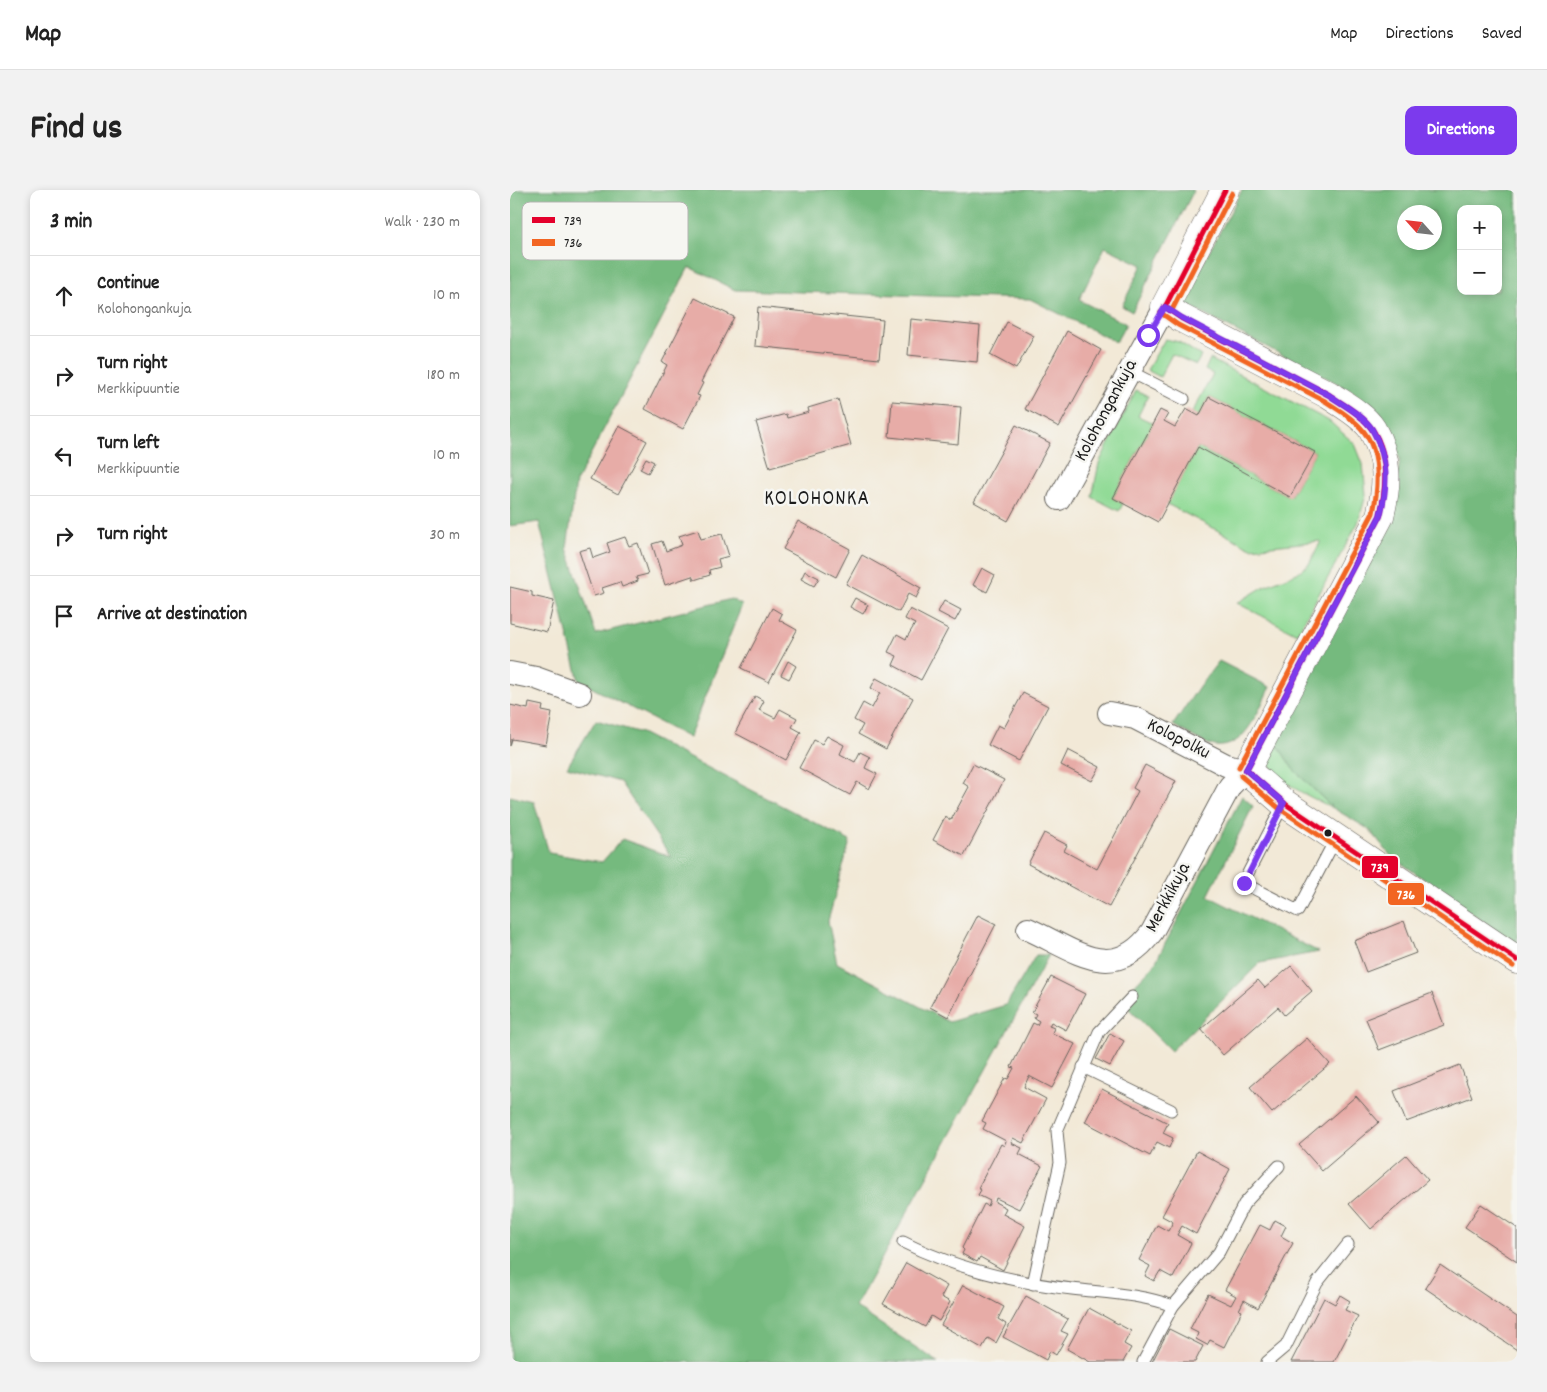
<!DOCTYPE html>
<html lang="en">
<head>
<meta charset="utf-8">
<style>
  :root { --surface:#fff; --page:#f2f2f2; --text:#222; --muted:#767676; --line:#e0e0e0; --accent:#7c3aed }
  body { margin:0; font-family:Dekko,sans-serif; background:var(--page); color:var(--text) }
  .controls { position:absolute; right:15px; top:15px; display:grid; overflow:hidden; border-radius:10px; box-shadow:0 2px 8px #0003 }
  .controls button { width:45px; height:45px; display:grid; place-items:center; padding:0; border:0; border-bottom:1px solid var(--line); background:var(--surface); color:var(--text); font:25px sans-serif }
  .compass { position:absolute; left:887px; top:15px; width:45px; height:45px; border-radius:50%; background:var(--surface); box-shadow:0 2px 8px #0003; rotate:297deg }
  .stop { position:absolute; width:15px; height:15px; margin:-11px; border:4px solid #7c3aed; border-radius:50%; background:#fff }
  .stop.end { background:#7c3aed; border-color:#fff; box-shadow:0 1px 5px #0008 }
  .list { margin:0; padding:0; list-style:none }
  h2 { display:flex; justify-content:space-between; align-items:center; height:65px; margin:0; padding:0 20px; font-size:21px }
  h2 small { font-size:16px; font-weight:400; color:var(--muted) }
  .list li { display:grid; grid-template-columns:32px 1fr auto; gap:15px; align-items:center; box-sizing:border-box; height:80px; padding:0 20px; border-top:1px solid var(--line) }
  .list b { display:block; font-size:19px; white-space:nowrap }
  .list p { margin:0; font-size:16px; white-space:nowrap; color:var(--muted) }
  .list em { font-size:16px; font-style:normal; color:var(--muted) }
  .icon { flex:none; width:28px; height:28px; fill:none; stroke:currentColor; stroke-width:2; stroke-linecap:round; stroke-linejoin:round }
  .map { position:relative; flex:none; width:1007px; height:1172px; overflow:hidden; border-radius:10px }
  header { display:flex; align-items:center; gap:30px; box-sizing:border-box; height:70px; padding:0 25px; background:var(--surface); border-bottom:1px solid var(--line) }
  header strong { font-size:24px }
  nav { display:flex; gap:28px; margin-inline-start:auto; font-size:18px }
  .intro { display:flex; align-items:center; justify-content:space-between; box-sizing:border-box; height:120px; padding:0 30px }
  h1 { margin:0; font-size:35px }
  .button { padding:12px 22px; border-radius:10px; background:var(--accent); color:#fff; font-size:18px; font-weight:700 }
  main { display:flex; gap:30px; padding:0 30px }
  aside { flex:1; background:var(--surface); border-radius:10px; box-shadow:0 2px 8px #0003 }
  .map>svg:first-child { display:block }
</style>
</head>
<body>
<header>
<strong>Map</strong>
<nav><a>Map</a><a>Directions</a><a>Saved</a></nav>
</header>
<div class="intro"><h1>Find us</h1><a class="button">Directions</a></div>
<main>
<aside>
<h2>3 min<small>Walk · 230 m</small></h2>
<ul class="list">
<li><svg class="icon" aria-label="ahead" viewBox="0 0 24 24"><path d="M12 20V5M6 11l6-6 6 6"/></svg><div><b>Continue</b><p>Kolohongankuja</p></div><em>10 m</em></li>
<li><svg class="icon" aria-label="right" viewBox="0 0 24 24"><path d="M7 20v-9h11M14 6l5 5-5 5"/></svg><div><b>Turn right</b><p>Merkkipuuntie</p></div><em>180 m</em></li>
<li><svg class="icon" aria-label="left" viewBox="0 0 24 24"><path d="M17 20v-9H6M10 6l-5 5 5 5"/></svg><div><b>Turn left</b><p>Merkkipuuntie</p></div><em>10 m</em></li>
<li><svg class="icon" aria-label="right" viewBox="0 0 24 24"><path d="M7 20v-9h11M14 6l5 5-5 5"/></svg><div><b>Turn right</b></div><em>30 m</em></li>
<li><svg class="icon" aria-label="arrive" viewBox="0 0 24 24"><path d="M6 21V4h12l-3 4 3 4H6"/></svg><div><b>Arrive at destination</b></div></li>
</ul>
</aside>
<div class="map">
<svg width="1007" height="1172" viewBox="0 0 1007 1172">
  <rect width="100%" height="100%" fill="#f6f6f2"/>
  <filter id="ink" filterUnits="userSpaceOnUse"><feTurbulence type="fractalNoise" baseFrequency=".02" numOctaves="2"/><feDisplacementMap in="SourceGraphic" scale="10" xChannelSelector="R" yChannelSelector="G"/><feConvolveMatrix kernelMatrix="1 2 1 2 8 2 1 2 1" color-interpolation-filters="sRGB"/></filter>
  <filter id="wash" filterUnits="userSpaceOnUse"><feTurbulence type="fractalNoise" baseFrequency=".0096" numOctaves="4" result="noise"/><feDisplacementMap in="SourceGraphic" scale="20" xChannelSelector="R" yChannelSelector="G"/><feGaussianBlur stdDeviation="1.12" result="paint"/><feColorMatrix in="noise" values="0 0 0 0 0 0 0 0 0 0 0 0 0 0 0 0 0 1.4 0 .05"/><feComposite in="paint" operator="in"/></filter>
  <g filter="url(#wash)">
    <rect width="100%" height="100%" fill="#f2e9d7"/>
    <!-- green -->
    <g fill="#90da95" stroke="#567b58">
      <polygon points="655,149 669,152 691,166 686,175 662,164 650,187 637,180"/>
      <polygon points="700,169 819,231 845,254 853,274 856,305 848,333 787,444 727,413 755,396 787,383 799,374 811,351 741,358 657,314 688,257 780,307 805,262 699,207 689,226 682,223 703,184 695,180"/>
      <polygon points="626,200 638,206 628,226 643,233 603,308 613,314 609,321 582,307 589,273"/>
      <path d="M765,551L783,579L823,618C807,610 754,588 758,565C758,561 763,555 765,551Z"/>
    </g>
    <!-- forest -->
    <g fill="#74ba7e" stroke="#486b4d" fill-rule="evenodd">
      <polygon points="0,0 684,0 622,122 612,116 632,75 595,57 569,110 616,134 606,152 520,109 225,100 179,77 66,292 57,358 86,444 221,409 232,415 179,548 69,491 29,332 0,336"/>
      <path d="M732,0H1007V756L880,665L860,640L823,618L783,579L765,551L882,323L890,269L873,229L842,201L672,113ZM951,19H988V101H951ZM894,22H924V52H894Z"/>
      <path d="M709,471L760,497C749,518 736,560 705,556C694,554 674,541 663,535L690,495Z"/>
      <polygon points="86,530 131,543 340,651 318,731 327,773 439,832 496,815 526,765 539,765 345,1117 428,1172 0,1172 0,606 24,612 39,663 92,672 112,649 161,667 110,592 57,577"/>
      <polygon points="732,606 743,616 698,706 809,762 750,773 661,861 610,810 644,775"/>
    </g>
    <g id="blocks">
      <!-- building -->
      <g fill="#e7aca7">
        <polygon points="185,108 224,127 191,192 193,193 187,205 190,206 173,239 135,219 157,175 152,172"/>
        <polygon points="248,117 373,130 369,169 245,156"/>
        <polygon points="401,129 470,136 467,172 398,165"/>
        <polygon points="497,132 524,146 506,179 480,165"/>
        <polygon points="557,141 591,160 549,237 515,219"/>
        <polygon points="699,207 805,262 780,307 688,257 648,332 603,308 650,220 658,224 654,231 665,237 676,219 689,226"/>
        <polygon points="328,209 341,255 260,278 246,232 276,224 277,228 299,222 298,218"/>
        <polygon points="382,211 451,217 448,254 379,247"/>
        <polygon points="506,235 540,253 498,331 464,312"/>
        <polygon points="109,236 137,251 108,304 80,289"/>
        <polygon points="136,268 144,272 138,283 130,279"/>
        <polygon points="288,331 340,359 326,387 273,359"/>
        <polygon points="188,340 191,349 212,344 219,366 208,369 210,377 199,380 200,385 184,390 182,386 155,395 142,354 152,351 156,361 172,355 169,346"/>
        <polygon points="115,347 119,356 128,353 138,384 126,387 128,391 112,397 110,392 92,398 94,403 84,406 69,361 80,358 83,368 100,362 97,353"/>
        <polygon points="352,365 411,398 406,408 398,404 389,422 336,394"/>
        <polygon points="472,378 485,385 477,402 463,395"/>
        <polygon points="295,381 309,388 304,396 291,389"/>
        <polygon points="0,397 22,402 22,406 44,411 37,442 0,433"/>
        <polygon points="345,408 358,415 353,424 340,417"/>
        <polygon points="434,411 451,420 445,431 428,422"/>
        <polygon points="262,418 272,424 269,430 287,440 259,492 231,478"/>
        <polygon points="400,419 438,439 411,490 383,475 387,466 378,462 387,444 396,449 405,434 395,429"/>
        <polygon points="278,471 286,476 279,489 271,485"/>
        <polygon points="366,488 403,508 376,559 348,544 353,535 344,530 353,513 362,518 370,503 361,498"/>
        <polygon points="513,503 538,516 509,571 478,555 488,535 494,538"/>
        <polygon points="245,506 254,511 249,520 265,528 270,519 287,528 282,537 291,542 276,570 225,543"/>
        <polygon points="19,513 33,516 32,521 42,523 36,555 2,549 0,556 0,515 18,519"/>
        <polygon points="317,546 334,555 330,564 345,572 350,562 360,567 355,578 367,584 359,599 347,592 340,605 289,578 304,550 312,554"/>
        <polygon points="558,560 590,577 582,591 551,575"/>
        <polygon points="463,574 494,590 454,666 423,650 435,627 441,630 459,597 453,593"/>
        <polygon points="635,575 666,591 599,717 518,674 534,643 557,655 554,661 587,679 628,601 623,598"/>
        <polygon points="468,725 486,734 438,827 420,817"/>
        <polygon points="894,731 906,763 856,782 844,751"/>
        <polygon points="781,776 802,801 774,825 768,817 713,865 691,839 748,790 755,798"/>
        <polygon points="541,787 575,804 556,840 541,832 539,836 544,838 542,843 565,854 542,898 519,886 514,897 536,909 513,953 503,948 501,953 512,958 509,964 532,976 509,1019 486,1008 485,1012 496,1018 493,1024 515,1036 493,1080 470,1067 467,1072 452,1064 454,1060 452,1058 474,1014 478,1016 480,1011 468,1005 471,1000 468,998 491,954 494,956 496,951 473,939 476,933 472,931 495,888 498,889 504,878 501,877 523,833 527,835 529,831 524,828 526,824 522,822"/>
        <polygon points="922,803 934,835 869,860 856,829"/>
        <polygon points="600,843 614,851 600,876 586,869"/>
        <polygon points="797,848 820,874 762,923 740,897"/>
        <polygon points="950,875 962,907 896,932 884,901"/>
        <polygon points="592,899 658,933 653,943 663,948 659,958 647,952 640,966 575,932"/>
        <polygon points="846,906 869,932 812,981 789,955"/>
        <polygon points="687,961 720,979 686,1044 672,1036 667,1045 681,1053 663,1088 650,1081 644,1091 635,1086 640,1076 629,1070 647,1035 658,1041 663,1032 652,1026"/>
        <polygon points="896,965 918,990 861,1039 839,1014"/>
        <polygon points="971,1014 1007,1038 1007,1072 955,1037"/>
        <polygon points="765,1030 776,1036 771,1046 783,1053 748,1118 734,1110 729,1120 732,1121 714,1157 700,1150 697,1155 686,1149 688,1143 680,1139 698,1104 721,1115 726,1106 715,1100 750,1035 760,1040"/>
        <polygon points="396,1073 437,1096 431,1107 440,1112 429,1131 421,1126 415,1137 373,1114"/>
        <polygon points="930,1075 1007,1127 1007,1160 915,1098"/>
        <polygon points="453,1095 494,1117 488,1129 496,1134 486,1153 478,1148 472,1158 431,1135"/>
        <polygon points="830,1105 840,1111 835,1120 848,1126 824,1172 781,1172 814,1108 825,1114"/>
        <polygon points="516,1106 558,1129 551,1141 558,1144 546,1165 540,1161 536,1170 493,1147"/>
        <polygon points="579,1118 621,1141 614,1154 621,1158 613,1172 580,1172 557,1159"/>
        <polygon points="659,1139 693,1156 685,1172 642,1172"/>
      </g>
    </g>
  </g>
  <g filter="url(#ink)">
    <use href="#blocks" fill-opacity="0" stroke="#67645d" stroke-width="1"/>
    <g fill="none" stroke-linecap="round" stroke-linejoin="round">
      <!-- lane casing -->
      <g stroke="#67645d" stroke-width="13">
        <g id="lane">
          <polyline points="619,181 674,209"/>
          <polyline points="774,613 735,689 737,695 788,721 826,648"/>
          <polyline points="573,877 661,920"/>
          <path d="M393,1052C446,1079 503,1092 562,1099C595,1103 631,1104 663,1116"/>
          <polyline points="523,1094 550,973 547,941 589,842 622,807"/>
          <polyline points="633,1172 663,1116 709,1062 734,1014 769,976"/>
          <polyline points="757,1172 776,1156 807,1093 838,1054"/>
        </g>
      </g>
      <!-- street casing -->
      <g stroke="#67645d" stroke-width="24">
        <g id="street">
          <polyline points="549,309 655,117"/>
          <polyline points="0,483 26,488 70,504"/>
          <polyline points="599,523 625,528 716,575 736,580"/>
          <path d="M518,739C565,760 603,795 642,742L720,596L736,580"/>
        </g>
      </g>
      <!-- secondary casing -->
      <g stroke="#67645d" stroke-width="29">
        <path id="secondary" d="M715,0L655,117L671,128L819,205C832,214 853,225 862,239C879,269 878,294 870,326L736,580L774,613L1007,770"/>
      </g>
      <!-- lane -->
      <use href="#lane" stroke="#fff" stroke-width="11"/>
      <!-- street -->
      <use href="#street" stroke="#fff" stroke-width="22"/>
      <!-- secondary -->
      <use href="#secondary" stroke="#fff" stroke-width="28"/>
      <!-- bus-1 casing -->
      <g stroke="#f6f6f2" stroke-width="9">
        <g id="bus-1">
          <path d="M655,117L671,128L819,205C832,214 846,221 857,233C880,258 877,295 870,326L736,580"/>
          <polyline points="655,117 715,0"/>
          <polyline points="736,580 774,613 1007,770"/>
        </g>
      </g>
      <!-- bus-2 casing -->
      <g stroke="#f6f6f2" stroke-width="9">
        <g id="bus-2">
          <polyline points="662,120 722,3"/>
          <path d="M651,123L668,135L815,211C827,219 840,226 850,237C872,260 869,295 863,323L729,577"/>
          <polyline points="731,586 770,619 1003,776"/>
        </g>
      </g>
      <!-- bus-1 -->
      <use href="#bus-1" stroke="#e4002b" stroke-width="5"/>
      <!-- bus-2 -->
      <use href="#bus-2" stroke="#f26522" stroke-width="5"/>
    </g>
  </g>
  <g fill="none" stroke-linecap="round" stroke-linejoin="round" filter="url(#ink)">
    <!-- route -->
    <path stroke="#7c3aed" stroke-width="6" d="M638,145L655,117L672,128L819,205C832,214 853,225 862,239C879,269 878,295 870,326L736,580L774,613L734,693"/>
  </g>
  <!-- markers -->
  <circle fill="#1c1c1c" stroke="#f6f6f2" stroke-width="2" cx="818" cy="643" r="4.5"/>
  <g text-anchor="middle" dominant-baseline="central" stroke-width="5" stroke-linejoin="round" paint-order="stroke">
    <!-- street labels -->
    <g font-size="19" fill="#1c1c1c" stroke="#f6f6f2">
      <text transform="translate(597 221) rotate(-62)">Kolohongankuja</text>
      <text transform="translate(668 550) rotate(27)">Kolopolku</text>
      <text transform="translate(659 708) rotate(-62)">Merkkikuja</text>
    </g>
    <!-- quarter labels -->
    <g font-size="21" letter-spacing="1" fill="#1c1c1c" stroke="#f6f6f2">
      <text x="307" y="310">KOLOHONKA</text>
    </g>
  </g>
  <!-- legend -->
  <rect x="12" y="12" width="166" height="58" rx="8" fill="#f6f6f2" stroke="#b5b5b2" stroke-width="1"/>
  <rect x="22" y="27" width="23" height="6" fill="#e4002b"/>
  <rect x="22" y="49" width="23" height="7" fill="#f26522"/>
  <g font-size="14" fill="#1c1c1c">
    <text x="54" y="35">739</text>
    <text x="54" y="57">736</text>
  </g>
  <g stroke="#f6f6f2" stroke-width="2">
    <rect x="851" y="665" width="38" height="24" rx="5" fill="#e4002b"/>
    <rect x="877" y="692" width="38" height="24" rx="5" fill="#f26522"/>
  </g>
  <g font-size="14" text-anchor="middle" font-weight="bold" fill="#fff">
    <text x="870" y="682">739</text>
    <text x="896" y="709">736</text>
  </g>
</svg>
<div class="controls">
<button>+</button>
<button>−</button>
</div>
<svg class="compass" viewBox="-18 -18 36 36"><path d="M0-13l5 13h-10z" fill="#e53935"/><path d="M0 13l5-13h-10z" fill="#767676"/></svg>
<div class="stop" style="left:638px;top:145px"></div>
<div class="stop end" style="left:734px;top:693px"></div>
</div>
</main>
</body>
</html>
